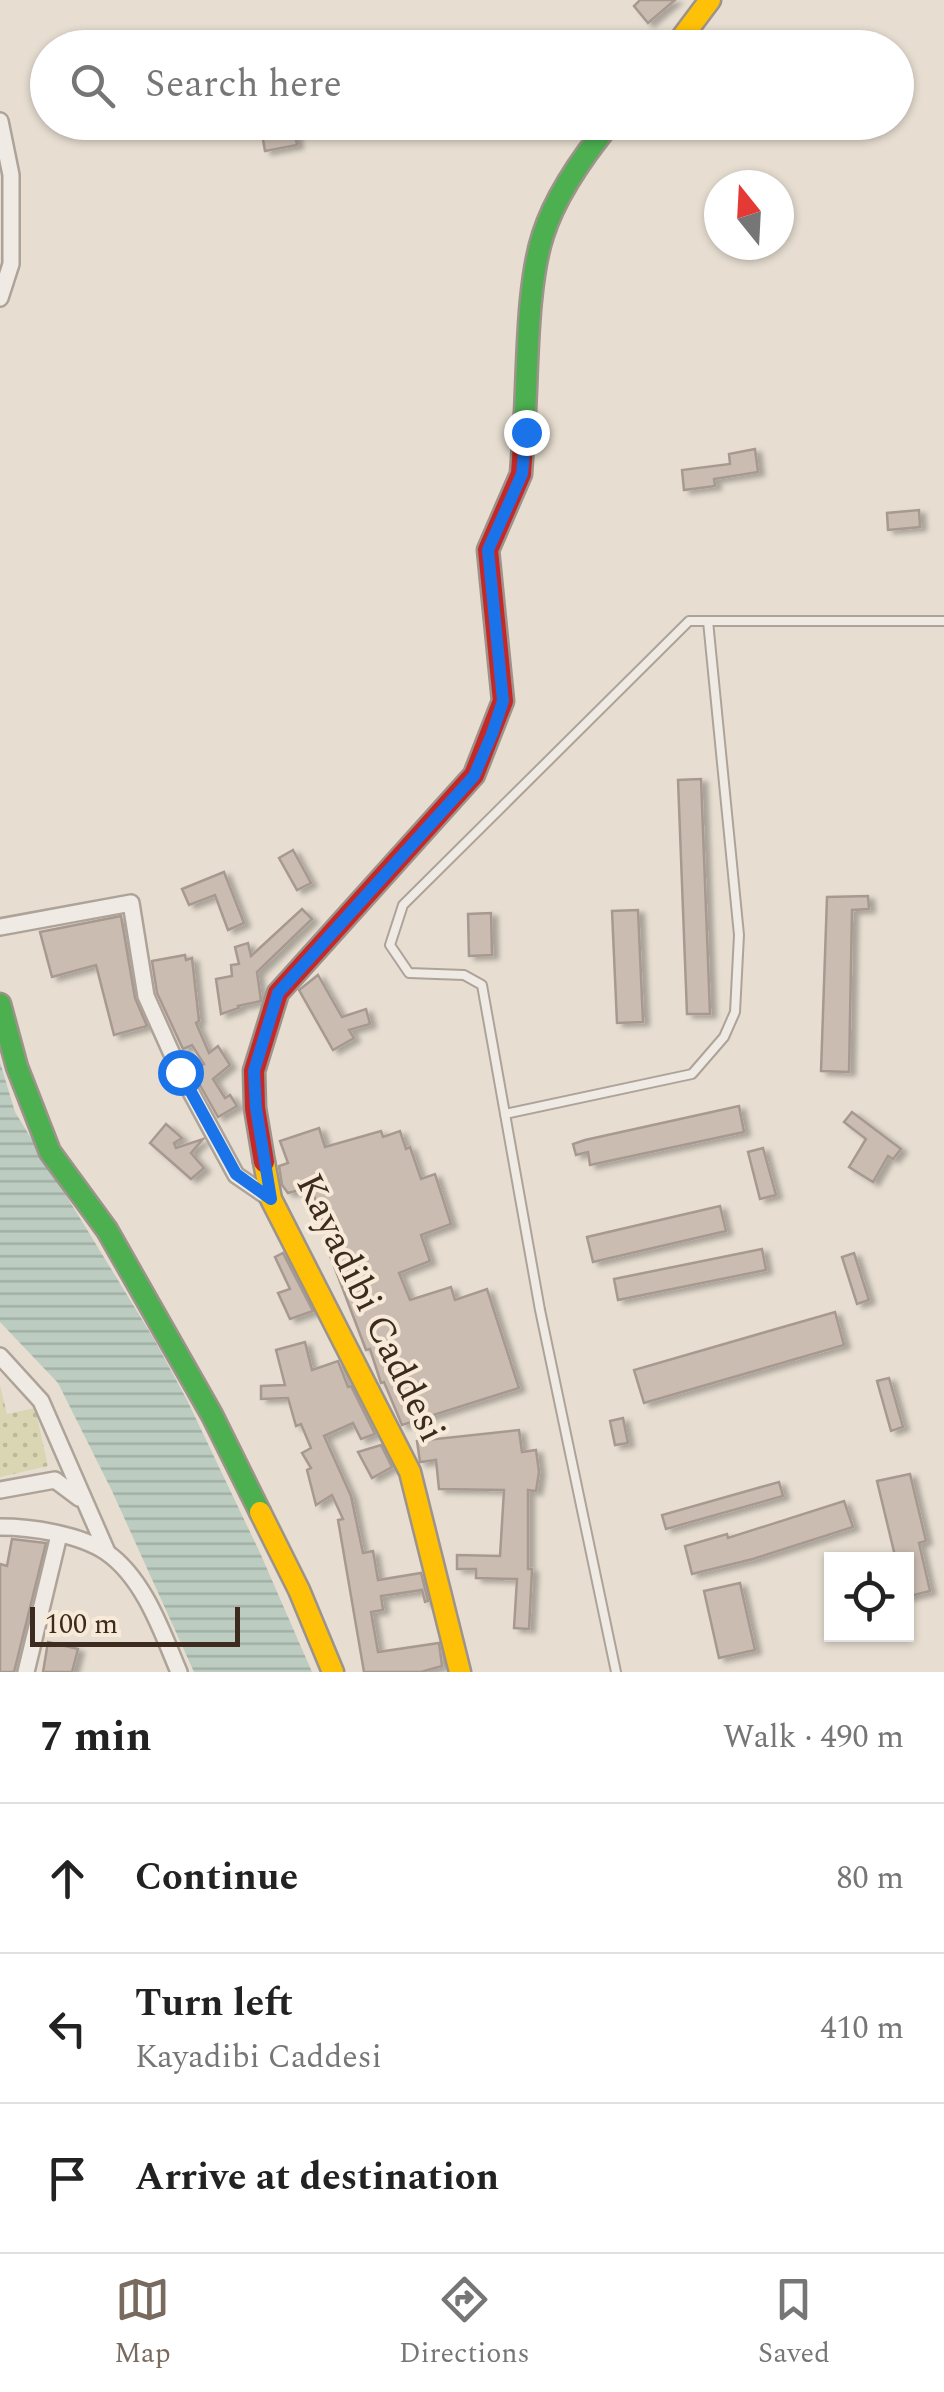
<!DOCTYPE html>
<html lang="en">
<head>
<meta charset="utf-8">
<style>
  :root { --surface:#fff; --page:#f2f2f2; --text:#222; --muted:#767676; --line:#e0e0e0; --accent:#786a5e }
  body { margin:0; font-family:Spectral,serif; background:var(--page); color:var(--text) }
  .controls { position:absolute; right:30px; bottom:30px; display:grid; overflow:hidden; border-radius:0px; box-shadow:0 2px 8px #0004 }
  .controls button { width:90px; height:90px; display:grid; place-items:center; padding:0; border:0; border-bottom:2px solid var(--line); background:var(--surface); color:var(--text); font:50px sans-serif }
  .compass { position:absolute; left:704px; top:170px; width:90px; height:90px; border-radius:50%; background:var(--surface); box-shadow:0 2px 8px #0004; rotate:342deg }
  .scale { position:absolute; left:30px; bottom:25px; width:210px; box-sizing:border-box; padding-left:10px; border:5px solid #3d2b20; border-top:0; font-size:28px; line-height:35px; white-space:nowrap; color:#3d2b20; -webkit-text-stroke:8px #f7ead8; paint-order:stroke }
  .stop { position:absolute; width:30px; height:30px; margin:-22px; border:8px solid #1a73e8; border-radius:50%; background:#fff }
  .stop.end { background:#1a73e8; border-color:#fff; box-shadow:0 2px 10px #0008 }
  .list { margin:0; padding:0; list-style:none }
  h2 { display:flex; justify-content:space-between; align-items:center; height:130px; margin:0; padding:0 40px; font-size:42px }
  h2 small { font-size:32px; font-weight:400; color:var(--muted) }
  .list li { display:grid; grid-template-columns:65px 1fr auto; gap:30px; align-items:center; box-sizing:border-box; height:150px; padding:0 40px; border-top:2px solid var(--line) }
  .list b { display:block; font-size:38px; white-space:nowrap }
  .list p { margin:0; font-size:32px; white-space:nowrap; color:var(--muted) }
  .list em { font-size:32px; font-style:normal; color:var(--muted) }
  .icon { flex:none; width:55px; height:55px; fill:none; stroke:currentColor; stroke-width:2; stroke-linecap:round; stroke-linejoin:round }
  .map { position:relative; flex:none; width:944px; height:1672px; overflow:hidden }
  .search { position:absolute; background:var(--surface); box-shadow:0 2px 8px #0004; left:30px; right:30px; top:30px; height:110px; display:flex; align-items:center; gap:25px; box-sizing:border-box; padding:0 35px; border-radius:55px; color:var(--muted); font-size:38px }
  .sheet { height:580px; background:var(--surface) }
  nav { display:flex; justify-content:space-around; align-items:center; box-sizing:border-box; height:140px; border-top:2px solid var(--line); background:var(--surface); font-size:28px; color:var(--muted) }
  nav a { display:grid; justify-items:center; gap:5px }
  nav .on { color:var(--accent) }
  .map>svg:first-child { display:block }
</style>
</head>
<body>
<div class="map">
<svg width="944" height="1672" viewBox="0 0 944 1672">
  <defs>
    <pattern id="park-dots" width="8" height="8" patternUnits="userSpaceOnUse" patternTransform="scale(2.5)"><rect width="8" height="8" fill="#dad6b3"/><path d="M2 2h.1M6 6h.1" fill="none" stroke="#bcb89a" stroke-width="1.8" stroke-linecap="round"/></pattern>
    <pattern id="water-rules" width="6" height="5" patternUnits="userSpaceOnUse" patternTransform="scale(2.5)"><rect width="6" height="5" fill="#bcccc0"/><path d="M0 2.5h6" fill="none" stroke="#a2afa5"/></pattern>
    <filter id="shadow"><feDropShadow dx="6" dy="3.5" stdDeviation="2.5" flood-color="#0004"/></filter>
  </defs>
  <rect width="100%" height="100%" fill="#e7ded1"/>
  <!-- park -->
  <polygon fill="url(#park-dots)" points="0,1385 7,1414 35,1408 48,1466 0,1477"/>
  <!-- water -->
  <polygon fill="url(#water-rules)" points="0,1062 15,1112 154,1339 187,1400 261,1555 312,1672 194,1672 112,1491 58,1383 0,1322"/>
  <!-- building -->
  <g fill="#cbbcb2" stroke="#a89990" stroke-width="2.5" filter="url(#shadow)">
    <polygon points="640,0 675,0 648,23 634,6"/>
    <polygon points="260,122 293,122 297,145 265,151"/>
    <polygon points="755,449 758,472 714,479 715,486 684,490 682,470 730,464 729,454"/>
    <polygon points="919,510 920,527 888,530 887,513"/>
    <polygon points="701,779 710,1014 687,1014 678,780"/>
    <polygon points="293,850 311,883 297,890 279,858"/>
    <polygon points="224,872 244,923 228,930 215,895 189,905 182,889"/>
    <polygon points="868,896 869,909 852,910 849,1072 821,1071 827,897"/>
    <polygon points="302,909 312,919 257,972 261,1001 238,1006 239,1008 221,1014 216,979 232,976 231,965 239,964 235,947 248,943 251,956"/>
    <polygon points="638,910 643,1022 617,1023 612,911"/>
    <polygon points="491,913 492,955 469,956 468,914"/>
    <polygon points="121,916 135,998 147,1026 114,1035 96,965 52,977 40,932"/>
    <polygon points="185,955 186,960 192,958 199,1021 196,1023 209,1053 218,1046 230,1065 213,1079 225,1098 230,1095 237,1106 218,1117 192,1071 204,1064 192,1045 183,1049 157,993 152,961"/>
    <polygon points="318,975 342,1017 366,1009 370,1024 349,1030 354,1038 333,1050 299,990"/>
    <polygon points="739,1106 744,1132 590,1165 588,1152 576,1155 573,1144 585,1140"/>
    <polygon points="852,1112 901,1149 893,1159 888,1156 873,1182 849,1167 866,1139 844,1122"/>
    <polygon points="166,1124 182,1138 174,1143 176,1148 203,1139 191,1153 204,1168 191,1179 150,1143"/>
    <polygon points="319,1128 325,1147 381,1131 383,1137 400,1131 406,1149 410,1147 421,1179 435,1174 451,1224 421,1235 430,1261 399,1273 410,1300 451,1287 455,1300 487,1289 519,1388 402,1425 384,1382 381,1383 370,1349 366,1350 328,1250 340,1246 332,1220 323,1222 311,1187 288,1193 282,1185 279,1166 288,1163 280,1141"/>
    <polygon points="763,1148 776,1195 760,1199 748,1152"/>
    <polygon points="720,1206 726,1231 593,1262 587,1237"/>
    <polygon points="762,1249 766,1270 618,1300 614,1279"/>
    <polygon points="283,1253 313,1311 290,1319 278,1293 290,1289 275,1257"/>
    <polygon points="854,1253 869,1300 857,1304 842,1257"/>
    <polygon points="835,1312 844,1345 644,1403 634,1370"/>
    <polygon points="305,1342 312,1370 338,1361 348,1387 351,1386 375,1434 361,1439 353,1423 324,1436 351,1496 363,1553 373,1551 378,1580 421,1573 428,1601 425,1602 422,1590 381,1596 383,1610 371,1612 378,1652 439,1643 442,1666 421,1672 364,1672 338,1520 343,1519 332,1495 316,1505 307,1470 311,1468 302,1453 311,1448 301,1424 296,1426 288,1398 261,1399 261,1386 285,1385 276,1350"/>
    <polygon points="889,1378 903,1427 891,1431 877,1381"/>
    <polygon points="623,1418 628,1443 615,1445 610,1421"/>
    <polygon points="519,1430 522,1452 536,1450 539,1472 536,1491 528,1490 528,1569 532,1569 529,1629 514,1628 517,1579 476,1578 476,1569 457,1569 457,1555 500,1556 504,1490 439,1489 436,1460 420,1462 417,1441"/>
    <polygon points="381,1445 392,1467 372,1478 358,1452"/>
    <polygon points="910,1474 926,1541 919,1543 930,1591 906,1597 906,1560 896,1560 877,1481"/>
    <polygon points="779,1482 783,1496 666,1529 662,1515"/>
    <polygon points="844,1501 853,1527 753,1559 692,1574 685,1546 727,1534 728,1538"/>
    <polygon points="12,1539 46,1543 14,1672 0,1672 0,1564 7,1566"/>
    <polygon points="740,1583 755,1650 719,1658 704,1591"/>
    <polygon points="48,1642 78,1649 72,1672 43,1672"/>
  </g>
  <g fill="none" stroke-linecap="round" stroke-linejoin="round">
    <!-- lane casing -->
    <g stroke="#ada399" stroke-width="12">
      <g id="lane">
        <polyline points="505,1114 692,1074 724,1037 735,1012 739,935 708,621"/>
        <polyline points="616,1672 540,1310 482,985 464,975 409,973 390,945 403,905 689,621 944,621"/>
      </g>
    </g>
    <!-- street casing -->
    <g stroke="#ada399" stroke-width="20">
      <g id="street">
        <polyline points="0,121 11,175 11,264 0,298"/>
        <polyline points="0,927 131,903 146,996 180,1072 236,1175 271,1199"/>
        <polyline points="0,1356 41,1401 107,1552"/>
        <polyline points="0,1490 55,1480 79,1498"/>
        <path d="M0,1527C31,1527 79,1534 106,1552C144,1578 162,1632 179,1672"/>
        <polyline points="26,1672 59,1535"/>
      </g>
    </g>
    <!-- fast casing -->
    <g stroke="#9c938a" stroke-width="25">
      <g id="fast">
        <path d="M524,429C528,373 526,287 543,235C556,194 584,155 611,122"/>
        <polyline points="0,1004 17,1067 50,1152 107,1230 212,1415 260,1512"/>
      </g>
    </g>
    <!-- slow casing -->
    <g stroke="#9c938a" stroke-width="25">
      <g id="slow">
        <polyline points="674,48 710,0"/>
        <polyline points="264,1162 271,1199 410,1472 460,1672"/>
        <polyline points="260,1512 299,1590 333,1672"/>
      </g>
    </g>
    <!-- jam casing -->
    <g stroke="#9c938a" stroke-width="25">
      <polyline id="jam" points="264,1162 255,1108 254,1071 278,993 474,775 503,701 488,550 521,474 524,429"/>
    </g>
    <!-- lane -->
    <use href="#lane" stroke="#efeae3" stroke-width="8"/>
    <!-- street -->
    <use href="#street" stroke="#efeae3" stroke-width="15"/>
    <!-- fast -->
    <use href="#fast" stroke="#4caf50" stroke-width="20"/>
    <!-- slow -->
    <use href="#slow" stroke="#ffc107" stroke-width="20"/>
    <!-- jam -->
    <use href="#jam" stroke="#c62828" stroke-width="20"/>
  </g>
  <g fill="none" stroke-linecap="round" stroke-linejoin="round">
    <!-- route -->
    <polyline stroke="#1a73e8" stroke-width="12" points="180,1072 236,1174 271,1199 256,1108 254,1071 278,993 474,776 492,734 503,701 488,550 522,474 526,432"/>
  </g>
  <g text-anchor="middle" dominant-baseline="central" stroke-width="8" stroke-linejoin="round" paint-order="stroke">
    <!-- street labels -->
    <g font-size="38" fill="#3d2b20" stroke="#f7ead8">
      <text transform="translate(370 1308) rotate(64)">Kayadibi Caddesi</text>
    </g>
  </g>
</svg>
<div class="controls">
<button><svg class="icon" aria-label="locate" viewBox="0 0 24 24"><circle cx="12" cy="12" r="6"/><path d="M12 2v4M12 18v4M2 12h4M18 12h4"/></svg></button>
</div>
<svg class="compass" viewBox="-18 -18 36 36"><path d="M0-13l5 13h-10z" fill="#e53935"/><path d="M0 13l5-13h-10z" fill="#767676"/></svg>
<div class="scale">100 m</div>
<div class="stop" style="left:180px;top:1072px"></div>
<div class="stop end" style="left:526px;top:432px"></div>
<div class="search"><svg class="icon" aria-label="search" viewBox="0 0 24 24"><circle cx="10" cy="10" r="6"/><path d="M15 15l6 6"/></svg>Search here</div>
</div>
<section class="sheet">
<h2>7 min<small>Walk · 490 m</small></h2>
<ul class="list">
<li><svg class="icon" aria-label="ahead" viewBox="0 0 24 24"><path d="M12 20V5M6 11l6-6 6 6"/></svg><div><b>Continue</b></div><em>80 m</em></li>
<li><svg class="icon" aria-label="left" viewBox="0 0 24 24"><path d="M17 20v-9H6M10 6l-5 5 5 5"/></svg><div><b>Turn left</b><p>Kayadibi Caddesi</p></div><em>410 m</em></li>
<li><svg class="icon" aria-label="arrive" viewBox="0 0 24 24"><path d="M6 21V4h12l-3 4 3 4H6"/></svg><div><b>Arrive at destination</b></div></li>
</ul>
</section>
<nav>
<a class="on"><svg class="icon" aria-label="map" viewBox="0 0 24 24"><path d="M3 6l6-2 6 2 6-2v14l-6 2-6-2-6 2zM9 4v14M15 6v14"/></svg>Map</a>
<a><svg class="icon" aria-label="directions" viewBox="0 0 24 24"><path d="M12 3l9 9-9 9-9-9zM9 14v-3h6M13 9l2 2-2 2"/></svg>Directions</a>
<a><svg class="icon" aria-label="saved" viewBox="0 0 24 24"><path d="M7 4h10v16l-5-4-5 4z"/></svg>Saved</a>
</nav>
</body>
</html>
